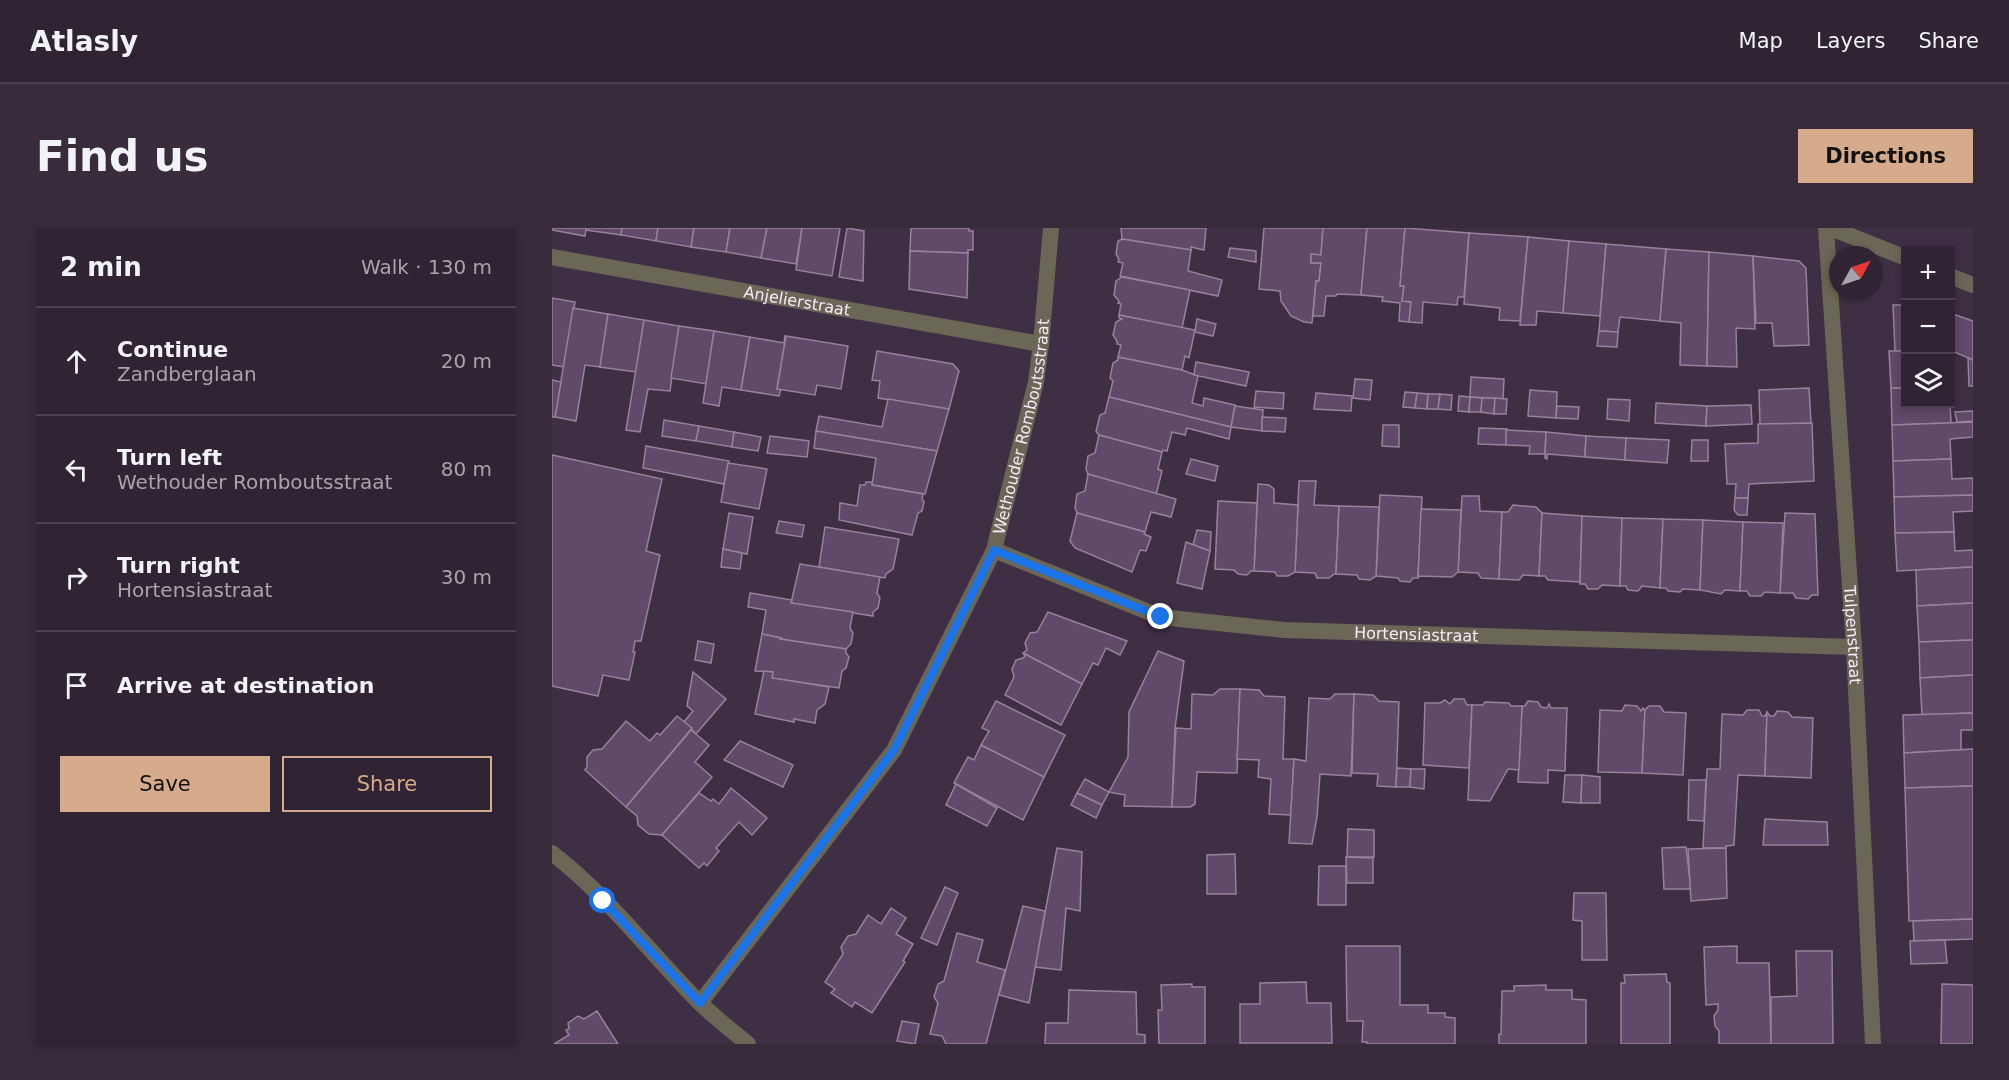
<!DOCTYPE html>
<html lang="en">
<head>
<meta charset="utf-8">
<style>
  :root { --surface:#2f2334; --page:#372b3c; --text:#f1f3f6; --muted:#a7a4ac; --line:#4a404f; --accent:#d6ab8b }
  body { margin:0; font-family:"DejaVu Sans",sans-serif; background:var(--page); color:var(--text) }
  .controls { position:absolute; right:18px; top:18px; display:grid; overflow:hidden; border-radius:0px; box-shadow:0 3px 9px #0003 }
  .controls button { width:54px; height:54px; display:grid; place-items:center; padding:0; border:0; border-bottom:2px solid var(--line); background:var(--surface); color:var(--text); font:30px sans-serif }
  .compass { position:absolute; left:1277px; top:18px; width:54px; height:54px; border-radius:50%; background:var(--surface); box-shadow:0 3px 9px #0003; rotate:50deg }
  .stop { position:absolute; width:18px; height:18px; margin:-14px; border:4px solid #1a73e8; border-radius:50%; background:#fff }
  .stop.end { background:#1a73e8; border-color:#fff; box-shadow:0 2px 6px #0008 }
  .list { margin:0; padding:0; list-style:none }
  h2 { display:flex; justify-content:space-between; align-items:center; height:78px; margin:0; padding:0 24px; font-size:26px }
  h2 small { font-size:20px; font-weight:400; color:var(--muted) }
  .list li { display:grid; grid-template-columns:39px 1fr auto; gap:18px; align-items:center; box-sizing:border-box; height:108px; padding:0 24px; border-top:2px solid var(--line) }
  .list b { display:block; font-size:22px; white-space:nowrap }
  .list p { margin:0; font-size:20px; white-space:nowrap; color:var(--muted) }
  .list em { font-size:20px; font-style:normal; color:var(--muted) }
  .actions { display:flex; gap:12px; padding:18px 24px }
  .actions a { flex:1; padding:14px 0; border:2px solid var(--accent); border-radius:0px; text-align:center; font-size:21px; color:var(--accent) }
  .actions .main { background:var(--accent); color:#111 }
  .icon { flex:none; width:33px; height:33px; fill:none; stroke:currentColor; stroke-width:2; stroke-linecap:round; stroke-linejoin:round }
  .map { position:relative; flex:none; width:1421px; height:816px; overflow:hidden; border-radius:0px }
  header { display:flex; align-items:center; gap:36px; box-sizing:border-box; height:84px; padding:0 30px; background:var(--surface); border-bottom:2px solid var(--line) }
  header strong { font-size:28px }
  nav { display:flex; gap:33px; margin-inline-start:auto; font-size:21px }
  .intro { display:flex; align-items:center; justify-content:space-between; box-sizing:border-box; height:144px; padding:0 36px }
  h1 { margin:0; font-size:42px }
  .button { padding:15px 27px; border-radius:0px; background:var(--accent); color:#111; font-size:21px; font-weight:700 }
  main { display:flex; gap:36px; padding:0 36px }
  aside { flex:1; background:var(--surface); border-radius:0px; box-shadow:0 3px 9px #0003 }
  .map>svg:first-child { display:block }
</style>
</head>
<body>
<header>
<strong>Atlasly</strong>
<nav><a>Map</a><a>Layers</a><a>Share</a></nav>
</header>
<div class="intro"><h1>Find us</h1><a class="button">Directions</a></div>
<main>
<aside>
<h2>2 min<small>Walk · 130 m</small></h2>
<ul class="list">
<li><svg class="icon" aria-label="ahead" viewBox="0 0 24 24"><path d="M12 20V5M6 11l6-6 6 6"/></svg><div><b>Continue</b><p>Zandberglaan</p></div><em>20 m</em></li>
<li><svg class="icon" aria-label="left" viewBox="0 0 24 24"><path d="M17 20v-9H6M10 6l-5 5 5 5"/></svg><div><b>Turn left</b><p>Wethouder Romboutsstraat</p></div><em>80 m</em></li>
<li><svg class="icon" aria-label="right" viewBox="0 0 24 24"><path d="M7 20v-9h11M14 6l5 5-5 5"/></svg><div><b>Turn right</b><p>Hortensiastraat</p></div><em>30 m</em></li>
<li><svg class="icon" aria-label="arrive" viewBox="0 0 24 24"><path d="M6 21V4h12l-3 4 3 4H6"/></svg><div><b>Arrive at destination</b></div></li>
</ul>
<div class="actions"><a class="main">Save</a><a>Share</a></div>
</aside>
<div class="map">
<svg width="1421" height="816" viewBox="0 0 1421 816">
  <rect width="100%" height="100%" fill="#3f2f45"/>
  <!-- building -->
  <g fill="#614969" stroke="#95829b" stroke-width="1.5">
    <polygon points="0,0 34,0 33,8 0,2"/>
    <polygon points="34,0 70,0 69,7 34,2"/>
    <polygon points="70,0 106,0 104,13 69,7"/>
    <polygon points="106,0 142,0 139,19 104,13"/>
    <polygon points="142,0 178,0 174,24 139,19"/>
    <polygon points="178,0 215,0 209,30 174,24"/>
    <polygon points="215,0 250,0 244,36 209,30"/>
    <polygon points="250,0 288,0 280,48 244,42"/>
    <polygon points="295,0 312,3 311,53 287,49"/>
    <polygon points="359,0 417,0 417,3 421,3 421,22 416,22 416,25 358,23"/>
    <polygon points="569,0 654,0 652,22 639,19 639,22 570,11"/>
    <polygon points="712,0 771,0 769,27 759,26 759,35 769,35 767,53 764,53 760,95 752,94 739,88 729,73 728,63 707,61"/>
    <polygon points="771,0 815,0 809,67 785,66 784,68 774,68 772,88 761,88 764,53 767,53 769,35 759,35 759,26 769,27"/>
    <polygon points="815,0 853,0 848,58 852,58 850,73 859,74 857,94 847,93 848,75 830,73 831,69 809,67"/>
    <polygon points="853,0 917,5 912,69 906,69 905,77 871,74 870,95 857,94 859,74 850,73 852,58 848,58"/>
    <polygon points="917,5 976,9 968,93 947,92 948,80 912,76"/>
    <polygon points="976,9 1017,13 1011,85 985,83 984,97 968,97"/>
    <polygon points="570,11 639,22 636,43 670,52 666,68 568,48 571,35 566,34 567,31 564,26 566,13"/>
    <polygon points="1017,13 1054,16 1048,88 1011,85"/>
    <polygon points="1054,16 1114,21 1108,93 1068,89 1066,104 1047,103"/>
    <polygon points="678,20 704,23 704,34 676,29"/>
    <polygon points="1114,21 1157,24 1155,138 1128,137 1129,95 1108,93"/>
    <polygon points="358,23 416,25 415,70 357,61"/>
    <polygon points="1157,24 1201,28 1203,101 1184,100 1185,139 1155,138"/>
    <polygon points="1201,28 1247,33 1254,40 1257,117 1222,118 1220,95 1204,95"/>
    <polygon points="570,49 638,62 630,100 567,87 569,76 566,75 567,73 562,67 564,53"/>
    <polygon points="0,70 23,74 12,139 0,137"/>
    <polygon points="1341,77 1354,77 1354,123 1343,123"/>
    <polygon points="21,80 56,86 48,139 33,137 24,193 3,189"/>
    <polygon points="1398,85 1421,93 1421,132 1398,122"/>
    <polygon points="56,86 92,92 84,144 48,139"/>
    <polygon points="567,87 643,102 637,130 633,128 630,142 566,129 569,117 565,116 565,113 561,107 564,94 570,91 567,90"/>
    <polygon points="645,91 664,96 661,108 643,104"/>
    <polygon points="92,92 127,98 118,163 96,161 88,204 74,202"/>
    <polygon points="127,98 162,103 154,156 119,150"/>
    <polygon points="162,103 198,109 189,162 170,159 167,178 151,175"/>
    <polygon points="1047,103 1066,104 1065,119 1045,118"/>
    <polygon points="233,108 234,108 225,161 229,161 227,168 189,162 198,109 232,115"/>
    <polygon points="234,108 296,118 289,161 265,157 263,167 225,161"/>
    <polygon points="325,123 401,136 407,143 397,181 326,170 328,153 320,152"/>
    <polygon points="1337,123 1354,123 1354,160 1339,160"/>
    <polygon points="566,129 630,142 646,148 640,175 651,178 652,170 683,177 679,199 557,169 561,153 558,150 561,135 566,132"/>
    <polygon points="1416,130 1421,132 1421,158 1417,158"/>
    <polygon points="644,134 697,144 694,158 642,147"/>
    <polygon points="919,149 952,151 951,171 918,169"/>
    <polygon points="803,151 820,152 818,172 801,170"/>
    <polygon points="0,152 9,154 3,189 0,189"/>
    <polygon points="1257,160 1259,195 1208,197 1207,162"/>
    <polygon points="1339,160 1354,160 1354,176 1398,176 1399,195 1340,197"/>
    <polygon points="978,162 1005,164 1004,190 976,188"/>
    <polygon points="704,163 732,165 731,181 702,179"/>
    <polygon points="853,164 865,165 863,180 851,179"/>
    <polygon points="764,165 800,168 799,183 762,181"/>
    <polygon points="865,165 876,166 875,181 863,180"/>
    <polygon points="876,166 888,166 886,181 875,181"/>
    <polygon points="888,166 900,167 899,182 886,181"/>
    <polygon points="907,168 918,169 917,184 906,183"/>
    <polygon points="557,169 679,199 677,211 635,200 633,207 620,204 615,223 611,222 610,224 547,207 544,203 548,187 553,185"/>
    <polygon points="918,169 930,170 929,184 917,184"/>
    <polygon points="930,170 943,170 942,186 929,184"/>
    <polygon points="943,170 955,171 954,186 942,186"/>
    <polygon points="336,171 397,181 385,223 264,203 267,188 330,199"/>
    <polygon points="1056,171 1078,172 1077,193 1055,191"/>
    <polygon points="1104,175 1155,178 1154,198 1103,195"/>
    <polygon points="1199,177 1200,196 1154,198 1155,178"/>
    <polygon points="683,178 711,182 710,203 679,199"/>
    <polygon points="1005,178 1027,179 1026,191 1004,190"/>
    <polygon points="1421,183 1421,193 1405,194 1403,184"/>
    <polygon points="710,189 734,190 733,204 710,203"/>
    <polygon points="112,192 147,198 144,213 110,208"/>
    <polygon points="1421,194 1421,209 1398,211 1399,231 1341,233 1340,197"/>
    <polygon points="1260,195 1262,253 1197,256 1196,270 1183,270 1184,256 1175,256 1173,216 1206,215 1206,196"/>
    <polygon points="831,197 847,197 847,219 830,218"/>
    <polygon points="147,198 182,204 180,219 144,213"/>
    <polygon points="927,200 955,201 954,217 926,216"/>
    <polygon points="954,202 994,204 993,226 977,226 978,218 954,217"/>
    <polygon points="264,203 385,223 373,266 320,257 324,230 262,220"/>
    <polygon points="182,204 209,209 206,223 180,219"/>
    <polygon points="994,204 1034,208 1033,229 995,226 995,231 993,230"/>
    <polygon points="547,207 610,224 606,241 610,243 604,267 536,246 534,241 536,228 543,225"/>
    <polygon points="218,208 257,213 255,229 215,225"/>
    <polygon points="1034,208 1074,210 1073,232 1033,229"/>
    <polygon points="1074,210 1117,212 1115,235 1073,232"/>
    <polygon points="1140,212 1156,212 1156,233 1139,233"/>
    <polygon points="94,218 177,233 172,256 91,240"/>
    <polygon points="0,227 110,251 94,323 108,327 89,413 83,413 81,424 83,424 77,452 51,447 46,468 0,458"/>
    <polygon points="639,231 666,238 663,253 634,246"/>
    <polygon points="1399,231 1400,251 1421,250 1421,267 1342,269 1341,233"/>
    <polygon points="176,235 215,241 207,281 169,274"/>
    <polygon points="536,246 624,271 619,289 599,284 593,304 525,285 523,280 525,266 533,263"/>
    <polygon points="747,253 764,253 762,277 787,278 784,346 782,346 777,350 765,350 763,345 743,344"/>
    <polygon points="314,254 320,254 320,257 371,266 370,271 372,274 370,283 366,285 360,307 287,292 288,275 305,278 308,257 313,257"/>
    <polygon points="706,256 717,257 722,261 722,275 746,277 743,344 736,348 725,348 723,344 702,343"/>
    <polygon points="828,267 870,269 866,350 861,350 858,354 848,353 846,350 824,348"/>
    <polygon points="1421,267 1421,283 1401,284 1402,304 1343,305 1342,269"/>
    <polygon points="910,268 927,268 928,283 950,284 947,351 929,350 926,345 906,344"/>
    <polygon points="1183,270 1196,270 1195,287 1186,287 1182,282"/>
    <polygon points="666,273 705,275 702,343 699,343 695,347 686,346 682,342 663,341"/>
    <polygon points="961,277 984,279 990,285 987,348 971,347 967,352 947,351 950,284 956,284"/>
    <polygon points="787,278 827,279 824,348 818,352 807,351 805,347 784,346"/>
    <polygon points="869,281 909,282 906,344 900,349 867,348 866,350"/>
    <polygon points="177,285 201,289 195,326 171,321"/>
    <polygon points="525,285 593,304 592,306 599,309 594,323 588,322 580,344 523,320 518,313"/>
    <polygon points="990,285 1030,288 1028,354 996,352 993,348 987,348"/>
    <polygon points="1233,285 1263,286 1266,367 1260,367 1256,371 1244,370 1241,365 1228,365"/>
    <polygon points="1030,288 1070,290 1068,358 1050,357 1046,361 1036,361 1033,356 1028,356"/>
    <polygon points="1070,290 1111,291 1108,360 1090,358 1086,363 1076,362 1074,358 1068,358"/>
    <polygon points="1111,291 1151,292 1148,362 1131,361 1128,364 1116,363 1114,360 1108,360"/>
    <polygon points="1151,292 1191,294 1188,363 1173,362 1169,366 1148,362"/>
    <polygon points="227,293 252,297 250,309 224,305"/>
    <polygon points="1191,294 1231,295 1228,365 1213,364 1209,368 1198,368 1195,363 1188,363"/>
    <polygon points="273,299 347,311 341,341 334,346 333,350 267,339"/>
    <polygon points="645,302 659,304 658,323 641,317"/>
    <polygon points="1402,304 1403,323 1421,322 1421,339 1345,343 1343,305"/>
    <polygon points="634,314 658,323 650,361 625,355"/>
    <polygon points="171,321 190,325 188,341 169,339"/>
    <polygon points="248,336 328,349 325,365 328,370 326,380 321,384 321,388 239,375"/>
    <polygon points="1421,339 1421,375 1365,378 1364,342"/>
    <polygon points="198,365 240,372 239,375 301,384 298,400 301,405 299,416 294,421 228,411 229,410 210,406 214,382 196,379"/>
    <polygon points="1421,375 1421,412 1367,414 1365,378"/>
    <polygon points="496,384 575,413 568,427 554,420 546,437 541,435 530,456 471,425 475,422 473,415 478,405 485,404"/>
    <polygon points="210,406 229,410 228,411 294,421 294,425 297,429 294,440 290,443 287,460 220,450 221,444 203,443"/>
    <polygon points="1421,412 1421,447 1368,450 1367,414"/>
    <polygon points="146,413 162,416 159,435 143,432"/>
    <polygon points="606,423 632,433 623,500 620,579 572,578 573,567 557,564 576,529 577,484"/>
    <polygon points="471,425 530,456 509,497 453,467 462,449 460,441 464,432 471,430 473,428"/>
    <polygon points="212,443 221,444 220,450 277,459 273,476 265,482 263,495 242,491 242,494 203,486"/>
    <polygon points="141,444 174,471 144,506 132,494 141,483 135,478"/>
    <polygon points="1421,447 1421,485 1370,487 1368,450"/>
    <polygon points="668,461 688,461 685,545 645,544 643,576 638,579 620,579 624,500 639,501 640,466 661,467"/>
    <polygon points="688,461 707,462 712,468 733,469 731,531 742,531 739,587 717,586 719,551 706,549 707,532 685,531"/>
    <polygon points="783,466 802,466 799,548 768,546 765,589 760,616 737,615 742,531 754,533 757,470 778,471"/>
    <polygon points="802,466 821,467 827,473 847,474 844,559 825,558 826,546 800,545"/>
    <polygon points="902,471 912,471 915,477 920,477 917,540 871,537 873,475 888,475 893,472 898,476"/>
    <polygon points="444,473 513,507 492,549 429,517 437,503 430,500"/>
    <polygon points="976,473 986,474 989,479 995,480 997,476 999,480 1015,480 1013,543 996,542 996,555 966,554 970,478 973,478"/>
    <polygon points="933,474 957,475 959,478 970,478 967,542 956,541 938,573 916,572 920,477 931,477"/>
    <polygon points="1073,477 1085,478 1089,483 1091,480 1093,482 1090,545 1046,544 1048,482 1070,483"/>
    <polygon points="1097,478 1108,478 1112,484 1134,485 1131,547 1090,545 1093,482"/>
    <polygon points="1195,482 1207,482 1210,488 1213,488 1215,484 1213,548 1186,547 1182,617 1174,618 1174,620 1151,620 1155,541 1168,541 1170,486 1191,487"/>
    <polygon points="1225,483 1236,484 1240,489 1261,490 1259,550 1213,548 1215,484 1218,488 1222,488"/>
    <polygon points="1421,485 1421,502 1409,502 1409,522 1352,525 1351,487"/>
    <polygon points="125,488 140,500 74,579 33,542 35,539 35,529 41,522 50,521 74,493 98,513 105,505 108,507"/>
    <polygon points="139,502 157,517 143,534 160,549 110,607 97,606 86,597 85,588 74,579"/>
    <polygon points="188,513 241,537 231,559 172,532"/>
    <polygon points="429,517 492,549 471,592 402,555 416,529 422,532"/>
    <polygon points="1421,521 1421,558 1353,560 1352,525"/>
    <polygon points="845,540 859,541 858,559 844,559"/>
    <polygon points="859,541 873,541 872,561 858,559"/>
    <polygon points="1013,547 1030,547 1029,575 1011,574"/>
    <polygon points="1030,547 1048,549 1048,575 1029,575"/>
    <polygon points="533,551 557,564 550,577 525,565"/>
    <polygon points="1137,552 1154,552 1152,593 1136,592"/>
    <polygon points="404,556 445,580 435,598 394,577"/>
    <polygon points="1421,558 1421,691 1357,693 1353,560"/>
    <polygon points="179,560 215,590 200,607 187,594 164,620 167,623 155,638 152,635 147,640 110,607 147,565 159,573 161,571 167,576"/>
    <polygon points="525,565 550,577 544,590 519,577"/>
    <polygon points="1213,591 1275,594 1276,617 1211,617"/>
    <polygon points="796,601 822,602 822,629 795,629"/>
    <polygon points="1134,619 1139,661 1112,661 1110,620"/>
    <polygon points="505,620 530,624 528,683 514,680 509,742 483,739"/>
    <polygon points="1174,620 1175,670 1139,673 1136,621"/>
    <polygon points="683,626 684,666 655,666 655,627"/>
    <polygon points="794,629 821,630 821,655 795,655"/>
    <polygon points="767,638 794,638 794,677 766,677"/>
    <polygon points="393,659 406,665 385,717 369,710"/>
    <polygon points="1022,665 1054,665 1055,732 1030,732 1030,693 1021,692"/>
    <polygon points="471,678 493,683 477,775 447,767"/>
    <polygon points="339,680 354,690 344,706 361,716 351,733 353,734 320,785 303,774 300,779 279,765 283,761 273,754 291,726 289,719 296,708 304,706 316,687 329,696"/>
    <polygon points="1421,691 1421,711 1362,713 1361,693"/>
    <polygon points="405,705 431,712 425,734 453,742 434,816 394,816 390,808 378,806 386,775 382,769 386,756 392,753"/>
    <polygon points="1393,712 1395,735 1359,736 1358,713"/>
    <polygon points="794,718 848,718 848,777 876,777 876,785 893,785 893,789 903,790 903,816 815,816 815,814 810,814 811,793 795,793"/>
    <polygon points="1185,718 1185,735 1217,735 1219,816 1167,816 1167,803 1163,798 1162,788 1166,782 1166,776 1154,777 1152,719"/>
    <polygon points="1244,723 1280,723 1281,816 1219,816 1219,769 1245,768"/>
    <polygon points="1114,746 1115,754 1118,755 1118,816 1069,816 1069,755 1073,755 1072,747"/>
    <polygon points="754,754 755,775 779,775 780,815 688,815 688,776 708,776 708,755"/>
    <polygon points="640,756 640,759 653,759 653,816 607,816 606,782 610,782 609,757"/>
    <polygon points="1390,756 1421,757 1421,816 1389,816"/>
    <polygon points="994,757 994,762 1020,762 1020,771 1034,772 1034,816 947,816 947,806 949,806 950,763 962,763 962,758"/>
    <polygon points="517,762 584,764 585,806 593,807 593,816 493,816 494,795 516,795"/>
    <polygon points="45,783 66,816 2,816 17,807 14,802 17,801 16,795 26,788 32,791"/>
    <polygon points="350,793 367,796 363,816 345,813"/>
  </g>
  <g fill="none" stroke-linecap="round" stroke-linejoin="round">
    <!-- minor -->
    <g stroke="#6b6756" stroke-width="16">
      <path id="s1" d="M1274,0L1302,419L1321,816"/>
      <polyline points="1279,0 1354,30"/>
      <path id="s2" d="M0,29L489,116"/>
      <polyline points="1398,48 1421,57"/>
      <path id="s3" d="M442,322L609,389L732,402L1302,419"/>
      <path d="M0,625C55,667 98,725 147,774C162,789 179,802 196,816"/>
      <path id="s4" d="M148,775L342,522L442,322L484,154L489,116L499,0"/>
    </g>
  </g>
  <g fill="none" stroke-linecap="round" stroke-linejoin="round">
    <!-- route -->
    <polyline stroke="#1a73e8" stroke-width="8" points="51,673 148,775 342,522 442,322 609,389"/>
  </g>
  <g text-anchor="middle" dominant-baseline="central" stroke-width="5" stroke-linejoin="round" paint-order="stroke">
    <!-- street labels -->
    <g font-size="16" fill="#f5eaf9" stroke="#221a24">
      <text stroke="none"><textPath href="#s2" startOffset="249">Anjelierstraat</textPath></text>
      <text stroke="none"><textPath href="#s4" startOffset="669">Wethouder Romboutsstraat</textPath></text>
      <text stroke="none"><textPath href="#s3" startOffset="436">Hortensiastraat</textPath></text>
      <text stroke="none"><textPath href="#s1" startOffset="408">Tulpenstraat</textPath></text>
    </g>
  </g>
</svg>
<div class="controls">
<button>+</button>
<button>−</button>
<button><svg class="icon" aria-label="layers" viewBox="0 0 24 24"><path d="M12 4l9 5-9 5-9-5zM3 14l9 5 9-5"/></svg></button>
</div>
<svg class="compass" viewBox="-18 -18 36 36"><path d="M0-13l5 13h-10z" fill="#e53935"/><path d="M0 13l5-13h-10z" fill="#a7a4ac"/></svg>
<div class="stop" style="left:51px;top:673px"></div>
<div class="stop end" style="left:609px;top:389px"></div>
</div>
</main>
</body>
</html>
